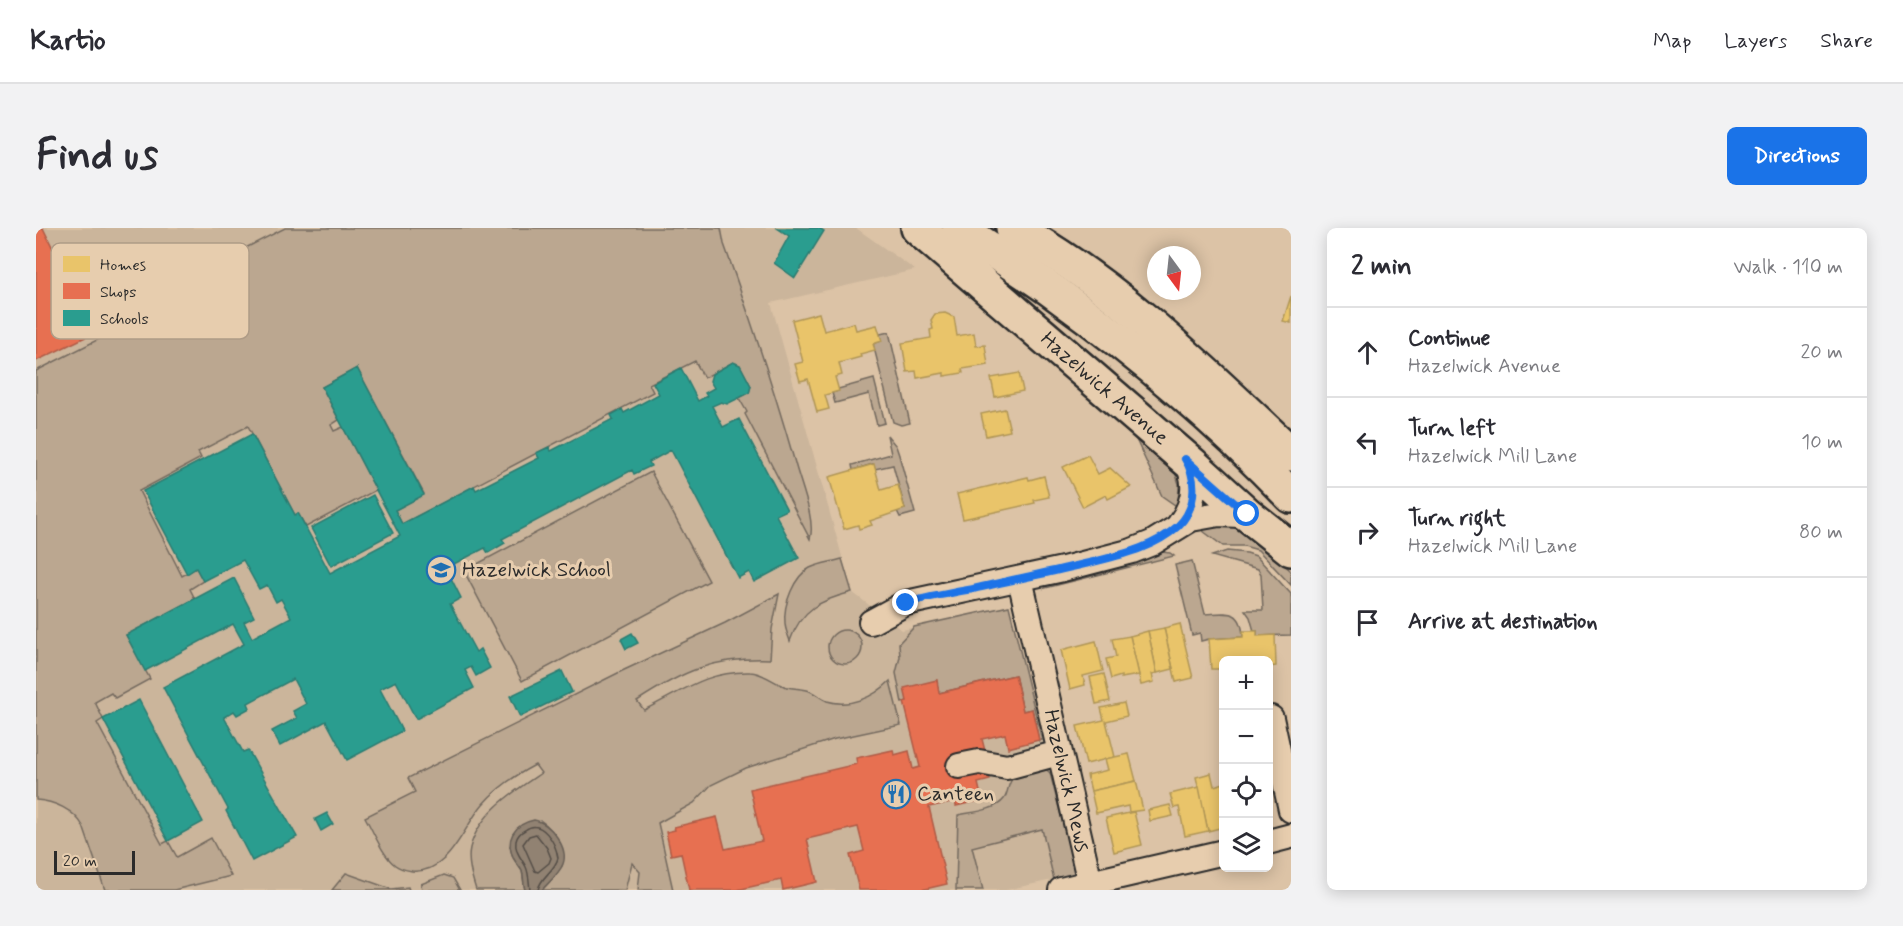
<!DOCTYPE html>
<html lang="en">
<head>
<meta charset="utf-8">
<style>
  :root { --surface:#fff; --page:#f2f2f3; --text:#2b2b33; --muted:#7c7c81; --line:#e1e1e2; --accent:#1a73e8 }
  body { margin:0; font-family:Mynerve,sans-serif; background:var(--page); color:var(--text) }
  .controls { position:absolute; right:18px; bottom:18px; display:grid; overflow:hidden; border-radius:9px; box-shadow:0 3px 15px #0003 }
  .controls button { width:54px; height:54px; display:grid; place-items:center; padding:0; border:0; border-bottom:2px solid var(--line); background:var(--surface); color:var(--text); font:30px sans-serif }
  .compass { position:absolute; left:1111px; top:18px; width:54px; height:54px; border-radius:50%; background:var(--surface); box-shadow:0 3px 15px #0003; rotate:165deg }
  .scale { position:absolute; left:18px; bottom:15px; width:81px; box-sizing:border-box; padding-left:6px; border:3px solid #2b2b2b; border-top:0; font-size:16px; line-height:21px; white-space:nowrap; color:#2b2b2b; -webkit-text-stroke:4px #e7cdae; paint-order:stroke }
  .stop { position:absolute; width:18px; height:18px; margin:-14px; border:4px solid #1a73e8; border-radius:50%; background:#fff }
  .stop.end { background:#1a73e8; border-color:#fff; box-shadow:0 2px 6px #0008 }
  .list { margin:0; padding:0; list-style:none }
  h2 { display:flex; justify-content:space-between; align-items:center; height:78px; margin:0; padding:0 24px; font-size:26px }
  h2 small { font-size:20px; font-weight:400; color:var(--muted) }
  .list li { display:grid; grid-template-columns:39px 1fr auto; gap:18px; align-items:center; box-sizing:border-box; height:90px; padding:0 24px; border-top:2px solid var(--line) }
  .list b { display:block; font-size:22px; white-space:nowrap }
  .list p { margin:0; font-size:20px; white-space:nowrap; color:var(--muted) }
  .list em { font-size:20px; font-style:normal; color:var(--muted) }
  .icon { flex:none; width:33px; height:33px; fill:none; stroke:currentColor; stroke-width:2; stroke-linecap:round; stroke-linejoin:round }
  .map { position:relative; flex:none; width:1255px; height:662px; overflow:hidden; border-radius:9px }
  header { display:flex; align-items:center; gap:36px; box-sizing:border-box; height:84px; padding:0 30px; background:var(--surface); border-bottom:2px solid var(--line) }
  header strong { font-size:28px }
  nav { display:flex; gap:33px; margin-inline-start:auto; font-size:21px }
  .intro { display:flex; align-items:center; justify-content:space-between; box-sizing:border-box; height:144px; padding:0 36px }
  h1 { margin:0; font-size:42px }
  .button { padding:15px 27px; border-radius:9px; background:var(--accent); color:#fff; font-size:21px; font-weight:700 }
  main { display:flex; gap:36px; padding:0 36px }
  aside { flex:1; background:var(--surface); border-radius:9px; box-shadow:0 3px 15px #0003 }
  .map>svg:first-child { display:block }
</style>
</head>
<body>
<header>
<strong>Kartio</strong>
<nav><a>Map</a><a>Layers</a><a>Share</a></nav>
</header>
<div class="intro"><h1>Find us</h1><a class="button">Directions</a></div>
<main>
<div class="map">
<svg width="1255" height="662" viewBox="0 0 1255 662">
  <rect width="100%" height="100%" fill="#dcc3a6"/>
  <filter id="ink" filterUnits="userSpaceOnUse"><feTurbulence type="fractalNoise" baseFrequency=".0167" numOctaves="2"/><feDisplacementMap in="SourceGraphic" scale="12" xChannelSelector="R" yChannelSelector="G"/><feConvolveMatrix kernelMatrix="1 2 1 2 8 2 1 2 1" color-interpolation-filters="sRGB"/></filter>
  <g filter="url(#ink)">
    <!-- built -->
    <polygon fill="#cbb59b" points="0,0 820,0 879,42 735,75 816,364 866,402 973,378 1040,647 970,662 0,662"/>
    <!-- green -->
    <g fill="#bba790" stroke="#73695e" stroke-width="1.5">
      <path d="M249,0H685L688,16C714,89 738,161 759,235C764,255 780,292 774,311L709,186L711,184L703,170L713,165L715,158L704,137L697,134L668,150L659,133L613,156L617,164L366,296L359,282L388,266L321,140L286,159L303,192L295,197L298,203L307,199L340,262L270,299L262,285L259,287L212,198L162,224L165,230L103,263L146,348L160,340L167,353L154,361L159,371L90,407L114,451L79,470L75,465L59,474L67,491L61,495L126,616L132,613L141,629L175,610L195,648L138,662H69L47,598C38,582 18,573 0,572V143L71,107L78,89L85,83Z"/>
      <polygon points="853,104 874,195 865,197 857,194 837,116 845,113 844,106"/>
      <polygon points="838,151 849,195 841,197 833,166 799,175 796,165 802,163 802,161"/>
      <polygon points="1097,205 1138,241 1143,256 1142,279 1126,268"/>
      <polygon points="851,207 860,218 863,227 879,285 864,289 861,283 869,281 857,237 839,241 837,236 817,242 816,237 855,226"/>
      <polygon points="615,244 673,353 486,453 428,343"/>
      <polygon points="1196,296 1221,310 1255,343 1255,357 1222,322 1208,318 1187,318 1167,303 1168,301"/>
      <polygon points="1191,323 1211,325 1220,328 1255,366 1255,407 1221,408 1221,403 1218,403 1214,389 1209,382 1227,382 1225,346 1222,341 1176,328"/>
      <polygon points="1126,324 1134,325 1138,328 1009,360 1015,354 1026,349"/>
      <path d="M806,331L816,364C785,372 765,381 754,413C752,407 749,401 749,395C747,377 758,348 774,340C784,335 796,334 806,331Z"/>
      <path d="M1156,333L1169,386C1191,385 1206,380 1207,409L1173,411L1165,413L1164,405L1156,407L1139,337Z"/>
      <path d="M743,366L736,401L734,431C678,429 647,443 601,473L608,482C646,464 669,443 714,444C726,444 737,454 748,458C756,461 763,460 771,462C778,464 784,470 791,473C814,480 838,469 854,453L865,497L799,511L710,540L675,557L658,575L622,595L637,662H602L604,644L596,635L589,662H506L526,638C524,620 522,604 505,593L474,618L477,630L486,643L489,662H440C436,649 431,633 434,620C443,585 477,564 505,545L499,537C480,547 461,560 447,576C427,599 414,646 376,643C370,642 363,640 359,637C347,628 337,603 329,589L379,564L372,550L586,443L689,395Z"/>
      <polygon points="973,378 1006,512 1003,513 996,481 987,483 979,447 903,465 900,452 871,473 866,475 860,445 864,429 863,415 878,399"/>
      <circle cx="809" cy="419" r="17"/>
      <path d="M1010,541L1014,545L1040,647L1018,652L1006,601L936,619L947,662H920L922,587C936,584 959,583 968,571C973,564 971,555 978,549Z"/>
      <polygon points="310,645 355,661 372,659 373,662 296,662"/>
      <polygon points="408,647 417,650 424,662 386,662 385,656"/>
    </g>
    <!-- water -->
    <path fill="#918272" stroke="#685f56" stroke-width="1.5" d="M498,592C514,594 533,620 527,636C523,646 513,654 506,662H489C487,656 488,649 486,643C484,639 480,635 478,631C468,612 478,596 498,592Z"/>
    <!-- homes -->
    <g fill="#e9c46a" stroke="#b09657" stroke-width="1.5">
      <polygon points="1255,68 1255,95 1247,93"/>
      <polygon points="783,85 788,103 818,95 820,102 841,97 846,113 837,116 839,122 824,126 825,129 803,135 806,147 799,149 803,163 789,167 793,181 781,184 772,151 764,153 759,136 767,134 756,92"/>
      <polygon points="909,85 918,89 921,108 938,105 940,118 949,117 952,137 926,141 927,145 908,148 908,145 881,150 880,143 871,144 866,115 895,110 894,102 897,101 895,92 899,86"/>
      <polygon points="983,145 987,163 959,169 955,150"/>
      <polygon points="969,181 974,203 950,208 945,186"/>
      <polygon points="1052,227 1062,246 1074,240 1095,259 1072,271 1070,267 1047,279 1027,239"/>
      <polygon points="838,236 845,262 862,257 869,281 834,293 836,297 823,301 822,297 808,301 793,249"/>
      <polygon points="1008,248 1013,269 998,272 999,275 927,291 921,266 992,249 993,252"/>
      <polygon points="1144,396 1157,450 1140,454 1128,400"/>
      <polygon points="1128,400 1137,441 1121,445 1112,403"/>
      <polygon points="1112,403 1121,445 1116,446 1118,454 1105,457 1094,408"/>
      <polygon points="1207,403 1221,403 1221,408 1239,407 1240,438 1232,439 1232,433 1188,433 1188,441 1175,441 1173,411 1207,409"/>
      <polygon points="1094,408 1103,447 1085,450 1085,448 1075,451 1070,431 1080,429 1076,411"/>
      <polygon points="1060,413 1067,443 1047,448 1049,457 1034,461 1025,422"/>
      <polygon points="1068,446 1074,473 1060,476 1054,449"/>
      <polygon points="1088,475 1091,488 1070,493 1079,529 1050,536 1041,498 1068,492 1065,480"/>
      <polygon points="1093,526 1100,553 1055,563 1051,547 1072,542 1069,531"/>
      <polygon points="1175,545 1178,558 1188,555 1188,599 1172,603 1160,549"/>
      <polygon points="1100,553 1107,582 1093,584 1092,578 1060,585 1055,563"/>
      <polygon points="1163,559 1172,603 1149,608 1143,579 1138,580 1134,566"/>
      <polygon points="1134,577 1137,588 1114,593 1112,582"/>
      <polygon points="1098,584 1106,617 1078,624 1070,590"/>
    </g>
    <!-- shops -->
    <g fill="#e76f51" stroke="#af5b46" stroke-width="1.5">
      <polygon points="0,0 7,0 58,105 0,133"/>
      <polygon points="979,447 987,483 996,481 1003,512 972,520 969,506 946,511 949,523 915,531 919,550 952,542 954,552 942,555 946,572 920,578 919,573 893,579 911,656 885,662 823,662 814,627 828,623 822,599 771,611 781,654 747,662 745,652 701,662 653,662 645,625 635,627 630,604 639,602 638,599 681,589 689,621 726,613 714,561 821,536 820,530 857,522 858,527 873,523 877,541 884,539 868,474 871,473 868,460 901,452 903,465"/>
    </g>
    <!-- schools -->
    <g fill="#2a9d8f" stroke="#2a7b71" stroke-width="1.5">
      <polygon points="741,0 783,0 788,3 759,50 738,35 753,8"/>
      <polygon points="697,134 704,137 715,158 713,165 691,176 685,174 676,178 687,199 703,191 751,282 740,287 763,330 718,354 713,344 702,350 635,222 613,234 615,238 598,246 596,242 466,311 469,315 452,325 449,320 410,340 425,370 414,376 440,424 444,421 454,440 440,448 435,439 429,442 438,460 380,491 360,453 344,461 366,503 311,532 290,493 244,518 236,503 261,490 257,483 270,476 257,451 212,475 214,480 201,487 198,483 188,489 207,524 212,522 261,609 216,633 190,583 192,581 127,459 208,416 197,396 109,443 90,407 198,350 218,389 208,394 216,410 255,389 245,371 240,374 231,357 223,361 207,332 167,353 160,340 151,346 107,263 216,206 259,287 262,285 294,345 364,308 286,159 321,140 388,267 359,282 366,296 438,258 440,262 503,230 500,225 513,219 515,223 577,191 575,187 586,181 588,185 623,166 617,155 645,140 662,173 671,168 669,165 678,160 674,153 676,146"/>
      <polygon points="337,267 357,305 295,338 275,300"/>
      <polygon points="596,405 602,415 590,421 585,411"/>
      <polygon points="526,443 536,464 484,489 474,468"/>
      <polygon points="103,472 167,594 132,613 67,491"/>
      <polygon points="291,585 297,596 285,603 279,591"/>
    </g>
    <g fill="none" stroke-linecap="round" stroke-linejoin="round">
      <!-- shore -->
      <g stroke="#544e47" stroke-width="1.5">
        <polygon points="500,606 511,620 515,630 513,635 502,644 499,643 487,616 493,608"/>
        <path d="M494,662C493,655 493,645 490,639C486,631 478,623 480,613C481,608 485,604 489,602C506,589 520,616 522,630C519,643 504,649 502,662"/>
      </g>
      <!-- street casing -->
      <g stroke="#2b2b2b" stroke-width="28">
        <g id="street">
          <path d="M1143,297C1158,277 1163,254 1149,231"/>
          <path id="s1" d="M984,351L1054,655L1188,624"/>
          <polyline points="835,394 870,375 1027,341 1096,323 1116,315 1155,291 1183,286 1203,287 1217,291"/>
          <polyline points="1235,490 1255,582"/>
          <polyline points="923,538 943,534 971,539 1023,525"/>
          <polyline points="1232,614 1255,608"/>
          <polyline points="1025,662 1054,655"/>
        </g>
      </g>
      <!-- secondary casing -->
      <g stroke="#2b2b2b" stroke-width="38">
        <g id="secondary">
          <path id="s2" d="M882,0L1157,237L1211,286L1255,321"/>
          <path d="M923,0C955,22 989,43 1021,66C1104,126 1184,194 1255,268"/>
          <path d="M977,0C1082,58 1168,144 1255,226"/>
        </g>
      </g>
      <!-- street -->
      <use href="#street" stroke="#e7cdae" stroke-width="24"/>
      <!-- secondary -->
      <use href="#secondary" stroke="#e7cdae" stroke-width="33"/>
    </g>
  </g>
  <g fill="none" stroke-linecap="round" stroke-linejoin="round" filter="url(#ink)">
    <!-- route -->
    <path stroke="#1a73e8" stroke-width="8" d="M870,375C892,369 915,365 937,361C976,352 1015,344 1053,335C1084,327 1118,320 1142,298C1160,281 1162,252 1149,231L1211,286"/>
  </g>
  <!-- icons -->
  <defs>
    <g id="school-ring" transform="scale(1.5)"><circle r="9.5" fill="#e7cdae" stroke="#1f6fb2" stroke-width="1.5"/><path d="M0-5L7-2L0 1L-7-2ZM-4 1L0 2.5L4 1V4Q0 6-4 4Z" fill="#1f6fb2"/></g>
    <g id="restaurant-ring" transform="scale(1.5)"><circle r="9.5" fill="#e7cdae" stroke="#1f6fb2" stroke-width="1.5"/><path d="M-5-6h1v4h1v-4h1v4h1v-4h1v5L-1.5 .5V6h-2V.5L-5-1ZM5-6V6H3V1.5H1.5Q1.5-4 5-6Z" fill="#1f6fb2"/></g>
  </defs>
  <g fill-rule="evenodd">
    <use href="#school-ring" x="405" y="342"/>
    <use href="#restaurant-ring" x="860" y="566"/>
  </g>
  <g text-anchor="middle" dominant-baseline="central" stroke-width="6" stroke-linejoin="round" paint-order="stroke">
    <!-- street labels -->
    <g font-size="21" fill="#2b2b2b" stroke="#e7cdae">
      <text stroke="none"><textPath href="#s2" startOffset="246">Hazelwick Avenue</textPath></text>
      <text stroke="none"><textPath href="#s1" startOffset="207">Hazelwick Mews</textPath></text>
    </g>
    <!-- poi labels -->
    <g font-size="21" fill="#2b2b2b" stroke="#e7cdae" text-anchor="start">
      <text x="426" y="342">Hazelwick School</text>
      <text x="881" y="566">Canteen</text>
    </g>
  </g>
  <!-- legend -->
  <rect x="15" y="15" width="198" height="96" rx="9" fill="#e7cdae" stroke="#af9c87" stroke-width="1.5"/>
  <rect x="27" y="28" width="27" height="16" fill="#e9c46a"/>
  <rect x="27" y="55" width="27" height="16" fill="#e76f51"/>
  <rect x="27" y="82" width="27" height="16" fill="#2a9d8f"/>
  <g font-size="16" fill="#2b2b2b">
    <text x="64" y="42">Homes</text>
    <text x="64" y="69">Shops</text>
    <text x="64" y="96">Schools</text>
  </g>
</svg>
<div class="controls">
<button>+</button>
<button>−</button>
<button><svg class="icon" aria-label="locate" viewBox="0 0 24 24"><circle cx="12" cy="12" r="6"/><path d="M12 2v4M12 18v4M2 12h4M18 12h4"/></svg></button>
<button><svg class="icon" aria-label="layers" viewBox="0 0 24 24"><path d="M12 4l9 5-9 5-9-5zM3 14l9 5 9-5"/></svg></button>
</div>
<svg class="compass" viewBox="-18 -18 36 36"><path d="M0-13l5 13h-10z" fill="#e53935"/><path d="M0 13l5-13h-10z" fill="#7c7c81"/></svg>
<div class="scale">20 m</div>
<div class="stop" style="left:1211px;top:286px"></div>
<div class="stop end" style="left:870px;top:375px"></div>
</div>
<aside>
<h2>2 min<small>Walk · 110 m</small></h2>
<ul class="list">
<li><svg class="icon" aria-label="ahead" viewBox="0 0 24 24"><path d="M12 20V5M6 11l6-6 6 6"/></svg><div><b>Continue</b><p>Hazelwick Avenue</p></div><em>20 m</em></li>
<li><svg class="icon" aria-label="left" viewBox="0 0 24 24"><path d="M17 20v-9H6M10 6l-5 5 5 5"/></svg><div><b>Turn left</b><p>Hazelwick Mill Lane</p></div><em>10 m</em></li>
<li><svg class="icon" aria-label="right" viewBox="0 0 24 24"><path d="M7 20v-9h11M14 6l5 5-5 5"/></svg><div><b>Turn right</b><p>Hazelwick Mill Lane</p></div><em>80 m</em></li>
<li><svg class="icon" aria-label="arrive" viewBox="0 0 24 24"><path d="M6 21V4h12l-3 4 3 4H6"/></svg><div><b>Arrive at destination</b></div></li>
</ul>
</aside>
</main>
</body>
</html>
